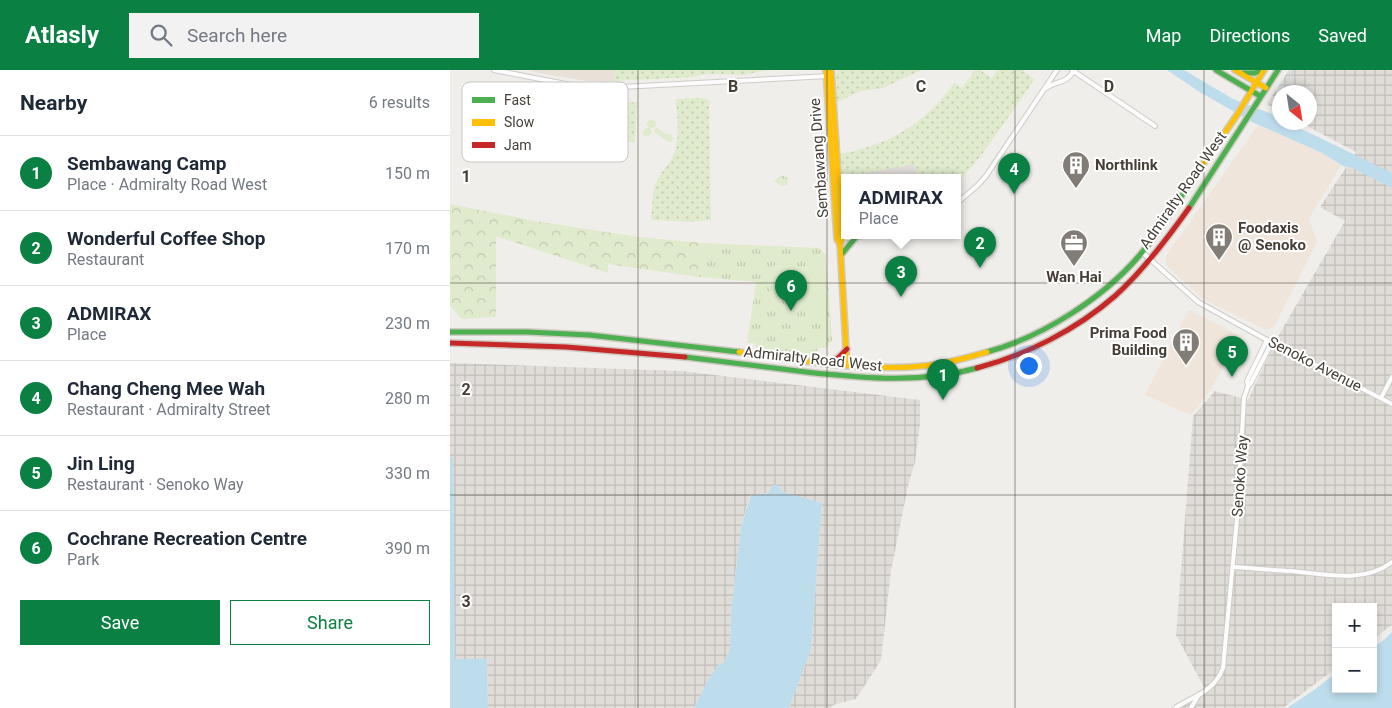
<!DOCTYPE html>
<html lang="en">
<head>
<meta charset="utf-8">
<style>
  :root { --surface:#fff; --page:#f2f2f3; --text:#1f2937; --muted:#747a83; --line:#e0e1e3; --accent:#0b8043 }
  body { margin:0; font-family:Roboto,sans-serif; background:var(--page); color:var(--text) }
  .controls { position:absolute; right:15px; bottom:15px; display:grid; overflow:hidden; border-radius:0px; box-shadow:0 2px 8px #0003 }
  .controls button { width:45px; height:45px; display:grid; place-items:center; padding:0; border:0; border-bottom:1px solid var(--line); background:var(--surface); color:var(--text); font:25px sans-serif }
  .compass { position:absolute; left:822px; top:15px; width:45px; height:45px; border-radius:50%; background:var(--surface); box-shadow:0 2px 8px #0003; rotate:150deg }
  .you { position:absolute; left:578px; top:295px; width:18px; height:18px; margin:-12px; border:4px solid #fff; border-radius:50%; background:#1a73e8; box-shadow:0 0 0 8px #1a73e833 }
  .badge { display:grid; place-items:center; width:32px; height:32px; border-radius:50%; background:var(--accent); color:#fff; font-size:16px; font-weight:700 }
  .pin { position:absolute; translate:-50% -41px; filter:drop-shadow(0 1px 2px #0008) }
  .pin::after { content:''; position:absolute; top:26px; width:18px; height:15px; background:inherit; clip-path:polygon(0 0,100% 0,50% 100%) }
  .popup { position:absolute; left:391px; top:104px; width:120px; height:65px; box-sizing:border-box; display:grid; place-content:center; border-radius:0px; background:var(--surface); filter:drop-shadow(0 1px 4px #0005); font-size:16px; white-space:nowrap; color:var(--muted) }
  .popup b { font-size:19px; color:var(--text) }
  .popup::after { content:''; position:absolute; left:50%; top:100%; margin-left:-10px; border:10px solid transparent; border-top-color:var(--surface) }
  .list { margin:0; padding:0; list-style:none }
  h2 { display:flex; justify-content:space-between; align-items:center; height:65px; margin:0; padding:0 20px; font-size:21px }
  h2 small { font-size:16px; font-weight:400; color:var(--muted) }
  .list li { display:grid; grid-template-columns:32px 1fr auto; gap:15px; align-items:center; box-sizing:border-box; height:75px; padding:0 20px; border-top:1px solid var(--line) }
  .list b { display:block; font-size:19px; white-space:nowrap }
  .list p { margin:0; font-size:16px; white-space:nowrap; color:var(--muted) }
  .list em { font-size:16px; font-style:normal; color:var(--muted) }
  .actions { display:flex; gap:10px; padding:15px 20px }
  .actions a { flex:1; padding:11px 0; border:1px solid var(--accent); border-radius:0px; text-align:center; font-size:18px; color:var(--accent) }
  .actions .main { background:var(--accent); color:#fff }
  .icon { flex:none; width:28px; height:28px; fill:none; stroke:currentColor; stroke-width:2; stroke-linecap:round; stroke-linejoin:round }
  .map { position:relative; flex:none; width:942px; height:638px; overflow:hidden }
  header { display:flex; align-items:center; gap:30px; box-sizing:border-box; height:70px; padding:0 25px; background:var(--accent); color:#fff }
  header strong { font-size:24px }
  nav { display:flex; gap:28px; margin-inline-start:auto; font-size:18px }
  .search { width:350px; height:45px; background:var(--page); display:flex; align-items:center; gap:12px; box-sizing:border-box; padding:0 18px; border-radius:0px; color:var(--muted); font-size:19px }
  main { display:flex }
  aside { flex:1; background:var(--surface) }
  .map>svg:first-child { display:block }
</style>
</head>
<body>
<header>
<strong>Atlasly</strong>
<div class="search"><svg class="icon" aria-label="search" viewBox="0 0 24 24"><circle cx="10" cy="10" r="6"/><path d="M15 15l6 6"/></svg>Search here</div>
<nav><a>Map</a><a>Directions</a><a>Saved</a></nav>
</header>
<main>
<aside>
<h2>Nearby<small>6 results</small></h2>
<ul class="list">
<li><span class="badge">1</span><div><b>Sembawang Camp</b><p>Place · Admiralty Road West</p></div><em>150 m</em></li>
<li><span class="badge">2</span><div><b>Wonderful Coffee Shop</b><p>Restaurant</p></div><em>170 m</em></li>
<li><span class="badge">3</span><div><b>ADMIRAX</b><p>Place</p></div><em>230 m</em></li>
<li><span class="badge">4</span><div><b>Chang Cheng Mee Wah</b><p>Restaurant · Admiralty Street</p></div><em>280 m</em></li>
<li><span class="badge">5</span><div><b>Jin Ling</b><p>Restaurant · Senoko Way</p></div><em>330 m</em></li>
<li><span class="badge">6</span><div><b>Cochrane Recreation Centre</b><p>Park</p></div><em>390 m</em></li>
</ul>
<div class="actions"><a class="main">Save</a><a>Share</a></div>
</aside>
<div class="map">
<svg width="942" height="638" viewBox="0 0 942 638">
  <defs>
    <pattern id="industrial-grid" width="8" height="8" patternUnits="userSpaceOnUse" patternTransform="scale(1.25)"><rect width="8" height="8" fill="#e0ddd9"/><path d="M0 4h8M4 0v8" fill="none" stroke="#c2bfbb"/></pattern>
    <pattern id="grass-dots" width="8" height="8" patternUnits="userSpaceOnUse" patternTransform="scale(1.25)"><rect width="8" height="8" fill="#e0eacc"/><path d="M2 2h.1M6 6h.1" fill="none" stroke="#c2cab0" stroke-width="1.8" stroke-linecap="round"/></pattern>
    <pattern id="forest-crowns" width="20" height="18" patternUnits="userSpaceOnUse" patternTransform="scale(1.25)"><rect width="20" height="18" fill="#e0eacc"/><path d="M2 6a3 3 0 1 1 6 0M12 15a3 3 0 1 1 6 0" fill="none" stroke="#c2cab0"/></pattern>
    <pattern id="park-tufts" width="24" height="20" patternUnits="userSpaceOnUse" patternTransform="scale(1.25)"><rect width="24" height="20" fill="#e0eacc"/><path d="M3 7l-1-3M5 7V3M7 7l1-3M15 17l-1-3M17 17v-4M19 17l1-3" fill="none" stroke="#c2cab0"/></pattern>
  </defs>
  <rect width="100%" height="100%" fill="#f0eeeb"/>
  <!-- commercial -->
  <g fill="#efe5db">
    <polygon points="808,55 870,82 891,95 859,149 867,172 824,257 816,260 759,232 750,226 716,195 716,186"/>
    <polygon points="739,240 790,266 762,318 741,345 695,325"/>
  </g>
  <!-- industrial -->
  <g fill="url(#industrial-grid)">
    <polygon points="839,0 942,0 942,555 923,569 923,537 886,537 886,598 833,638 725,638 755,619 726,565 743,346 765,321 798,330 826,270 895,151 870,137 906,82 851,53 859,52 859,22 829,22 829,41 817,34"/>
    <polygon points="0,293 232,301 470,330 470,354 465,392 458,416 441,501 431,590 406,629 383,635 381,638 339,638 361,579 372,433 331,421 300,425 291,457 281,541 280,578 277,587 271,595 269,594 259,608 244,638 38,638 37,589 0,589"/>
  </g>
  <!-- education -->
  <polygon fill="#e7e1d7" points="80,0 165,0 164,11 151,12 130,10 84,2"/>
  <!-- grass -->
  <g fill="url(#grass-dots)">
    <path d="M165,0H328C323,0 318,0 313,1C306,2 300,4 293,5C275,5 261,2 243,7L164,11Z"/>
    <polygon points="386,0 472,0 433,18 411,21 387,32"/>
    <path d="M525,0H530L542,8L547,0H572L584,9L579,18L530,87L513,107L507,112V108H395V122L390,84C439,75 475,54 504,13L512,18Z"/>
    <path d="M250,28L259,30L261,150L243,152L201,150C203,136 201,119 209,107C214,98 222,91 225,81C230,64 227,46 226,29Z"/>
    <polygon points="187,32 185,72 141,72 144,34"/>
  </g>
  <!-- forest -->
  <polygon fill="url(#forest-crowns)" points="0,134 85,151 188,167 253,173 249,207 158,194 158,203 46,166 46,247 11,249 0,235"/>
  <!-- park -->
  <g fill="url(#park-tufts)">
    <polygon points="201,49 205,51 207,54 204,58 200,59 202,61 201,64 195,67 192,64 195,58 199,58 197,55 197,52"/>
    <polygon points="205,58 207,58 216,64 221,64 223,69 221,72 218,72 204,62"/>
    <polygon points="330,106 334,106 338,108 337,115 331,116 324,111"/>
    <polygon points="253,173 369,178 376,185 382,270 376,278 370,278 361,285 307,280 304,273 297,273 306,212 249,207"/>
  </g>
  <!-- pitch -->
  <polygon fill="#e0eacc" points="324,195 375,201 371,235 320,229"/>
  <!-- parking -->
  <polygon fill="#e0dddb" points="464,94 466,104 472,103 473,108 395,108 395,117 393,108"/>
  <!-- water -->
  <g fill="#bddcec">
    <polygon points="717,0 734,0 783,29 822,44 829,49 829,52 835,53 860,63 942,103 942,118 898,96 895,97 870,82 802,52 748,21"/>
    <polygon points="0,387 3,387 5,589 37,589 38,638 0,638"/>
    <polygon points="327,414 331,421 372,433 361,579 339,638 244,638 259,608 269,594 271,595 277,587 280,578 281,541 291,457 301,425 319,423 322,416"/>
    <polygon points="942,562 942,638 837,638 864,620 886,603 886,619 923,619 923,577 934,570"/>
  </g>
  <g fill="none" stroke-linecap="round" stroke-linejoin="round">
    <!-- stream -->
    <g stroke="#bddcec" stroke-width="1">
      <polyline points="830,22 844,0"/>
      <polyline points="829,48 828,26 829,23"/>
    </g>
    <!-- street casing -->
    <g stroke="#ceccc8" stroke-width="6">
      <g id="street">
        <polyline points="44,0 121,15 152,18 379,6"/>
        <polyline points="622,0 705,56"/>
        <path d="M596,18C608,10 614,15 624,1"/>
        <polyline points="507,133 527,116 536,106 607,0"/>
        <polyline points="390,169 414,166"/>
        <polyline points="692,182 748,232 817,270 942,334"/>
        <polyline points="798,316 801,313 822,272"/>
        <polyline points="931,328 942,307"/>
        <path d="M783,497C802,498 821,500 841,501C873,504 914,514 942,492"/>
        <path d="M725,638C745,625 763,623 773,598L787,449L794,328L798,316L797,311L817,270"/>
        <polyline points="741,638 748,626"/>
      </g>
    </g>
    <!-- fast casing -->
    <g stroke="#cfcac2" stroke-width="8">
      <g id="fast">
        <polyline points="766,0 810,26"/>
        <polyline points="793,3 805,3 810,0"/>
        <polyline points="739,138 828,0"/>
        <polyline points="391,185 406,167 404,166"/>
        <polyline points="0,262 77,262 139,265 289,282"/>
        <path d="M537,282C592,267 652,229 689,186C708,164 724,138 739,114"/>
        <path d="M235,287C276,292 316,297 356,302C414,308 470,314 527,298"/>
      </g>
    </g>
    <!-- slow casing -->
    <g stroke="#cfcac2" stroke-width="8">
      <g id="slow">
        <polyline points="376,0 387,169 390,174"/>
        <polyline points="381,0 391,148 392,169 390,174 397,295"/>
        <polyline points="785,0 816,18"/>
        <polyline points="739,114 787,45 814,0"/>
        <path d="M289,282C350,290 412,302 473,296C495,294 516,288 537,282"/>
      </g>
    </g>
    <!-- jam casing -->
    <g stroke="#cfcac2" stroke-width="8">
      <g id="jam">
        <polyline points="0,273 116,277 235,287"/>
        <polyline points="376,293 388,288 397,279"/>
        <path d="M527,298C576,285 626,260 665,226C693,201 717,169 739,138"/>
      </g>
    </g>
    <!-- street -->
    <use href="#street" stroke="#fdfcfc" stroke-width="4"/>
    <!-- fast -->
    <use href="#fast" stroke="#4caf50" stroke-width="5"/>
    <!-- slow -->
    <use href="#slow" stroke="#ffc107" stroke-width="5"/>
    <!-- jam -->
    <use href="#jam" stroke="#c62828" stroke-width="5"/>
  </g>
  <!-- grid -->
  <path fill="none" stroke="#463f37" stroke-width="1" stroke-opacity="0.55" d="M188,0V638M377,0V638M565,0V638M754,0V638M0,213H942M0,425H942"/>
  <!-- icons -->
  <defs>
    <g id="building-pin" transform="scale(1.4375)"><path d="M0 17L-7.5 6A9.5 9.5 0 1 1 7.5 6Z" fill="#827c76" stroke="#fff"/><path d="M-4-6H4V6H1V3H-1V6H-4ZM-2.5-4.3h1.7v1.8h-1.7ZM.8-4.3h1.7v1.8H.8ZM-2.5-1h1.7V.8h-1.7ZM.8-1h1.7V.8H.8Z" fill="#fff"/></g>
    <g id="office-pin" transform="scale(1.4375)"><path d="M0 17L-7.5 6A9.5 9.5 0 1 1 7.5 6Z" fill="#827c76" stroke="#fff"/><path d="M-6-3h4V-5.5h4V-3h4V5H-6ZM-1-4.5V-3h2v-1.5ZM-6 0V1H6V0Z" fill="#fff"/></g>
  </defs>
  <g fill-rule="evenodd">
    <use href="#building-pin" x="626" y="95"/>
    <use href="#building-pin" x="769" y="167"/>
    <use href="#office-pin" x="624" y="173"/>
    <use href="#building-pin" x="736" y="272"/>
  </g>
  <g text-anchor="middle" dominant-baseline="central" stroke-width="4" stroke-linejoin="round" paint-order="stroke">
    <!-- street labels -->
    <g font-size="15" fill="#463f37" stroke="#fff">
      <text transform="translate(369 88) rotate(-94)">Sembawang Drive</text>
      <text transform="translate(733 120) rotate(-55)">Admiralty Road West</text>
      <text transform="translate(363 289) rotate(6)">Admiralty Road West</text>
      <text transform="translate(865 294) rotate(27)">Senoko Avenue</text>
      <text transform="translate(790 406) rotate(-86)">Senoko Way</text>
    </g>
    <!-- poi labels -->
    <g font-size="15" font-weight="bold" fill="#463f37" stroke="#fff" text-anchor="start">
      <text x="645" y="95">Northlink</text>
      <text x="788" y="158">Foodaxis<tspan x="788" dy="17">@ Senoko</tspan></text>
      <text x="624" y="207" text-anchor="middle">Wan Hai</text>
      <text x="717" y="263" text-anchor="end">Prima Food<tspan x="717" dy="17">Building</tspan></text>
    </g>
  </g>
  <!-- legend -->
  <rect x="12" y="12" width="166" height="80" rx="8" fill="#fff" stroke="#c8c5c3" stroke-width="1"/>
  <rect x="22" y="27" width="23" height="6" fill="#4caf50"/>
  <rect x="22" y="49" width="23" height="7" fill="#ffc107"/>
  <rect x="22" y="72" width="23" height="6" fill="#c62828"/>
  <g font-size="14" fill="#463f37">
    <text x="54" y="35">Fast</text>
    <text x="54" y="57">Slow</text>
    <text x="54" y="80">Jam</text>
  </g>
  <g font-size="16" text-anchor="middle" font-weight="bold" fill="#463f37" stroke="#fff" stroke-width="4" stroke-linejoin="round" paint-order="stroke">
    <text x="283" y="22">B</text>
    <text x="471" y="22">C</text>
    <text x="659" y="22">D</text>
    <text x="16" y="112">1</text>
    <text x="16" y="325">2</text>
    <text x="16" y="537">3</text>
  </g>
</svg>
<div class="controls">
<button>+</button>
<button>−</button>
</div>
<svg class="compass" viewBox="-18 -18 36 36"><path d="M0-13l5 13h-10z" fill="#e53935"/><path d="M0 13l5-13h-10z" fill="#747a83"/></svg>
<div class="you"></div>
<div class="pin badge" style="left:493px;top:330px">1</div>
<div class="pin badge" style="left:530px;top:198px">2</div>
<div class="pin badge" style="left:451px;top:227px">3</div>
<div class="popup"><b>ADMIRAX</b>Place</div>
<div class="pin badge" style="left:564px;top:124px">4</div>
<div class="pin badge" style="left:782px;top:307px">5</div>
<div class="pin badge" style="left:341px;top:241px">6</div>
</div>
</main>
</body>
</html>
